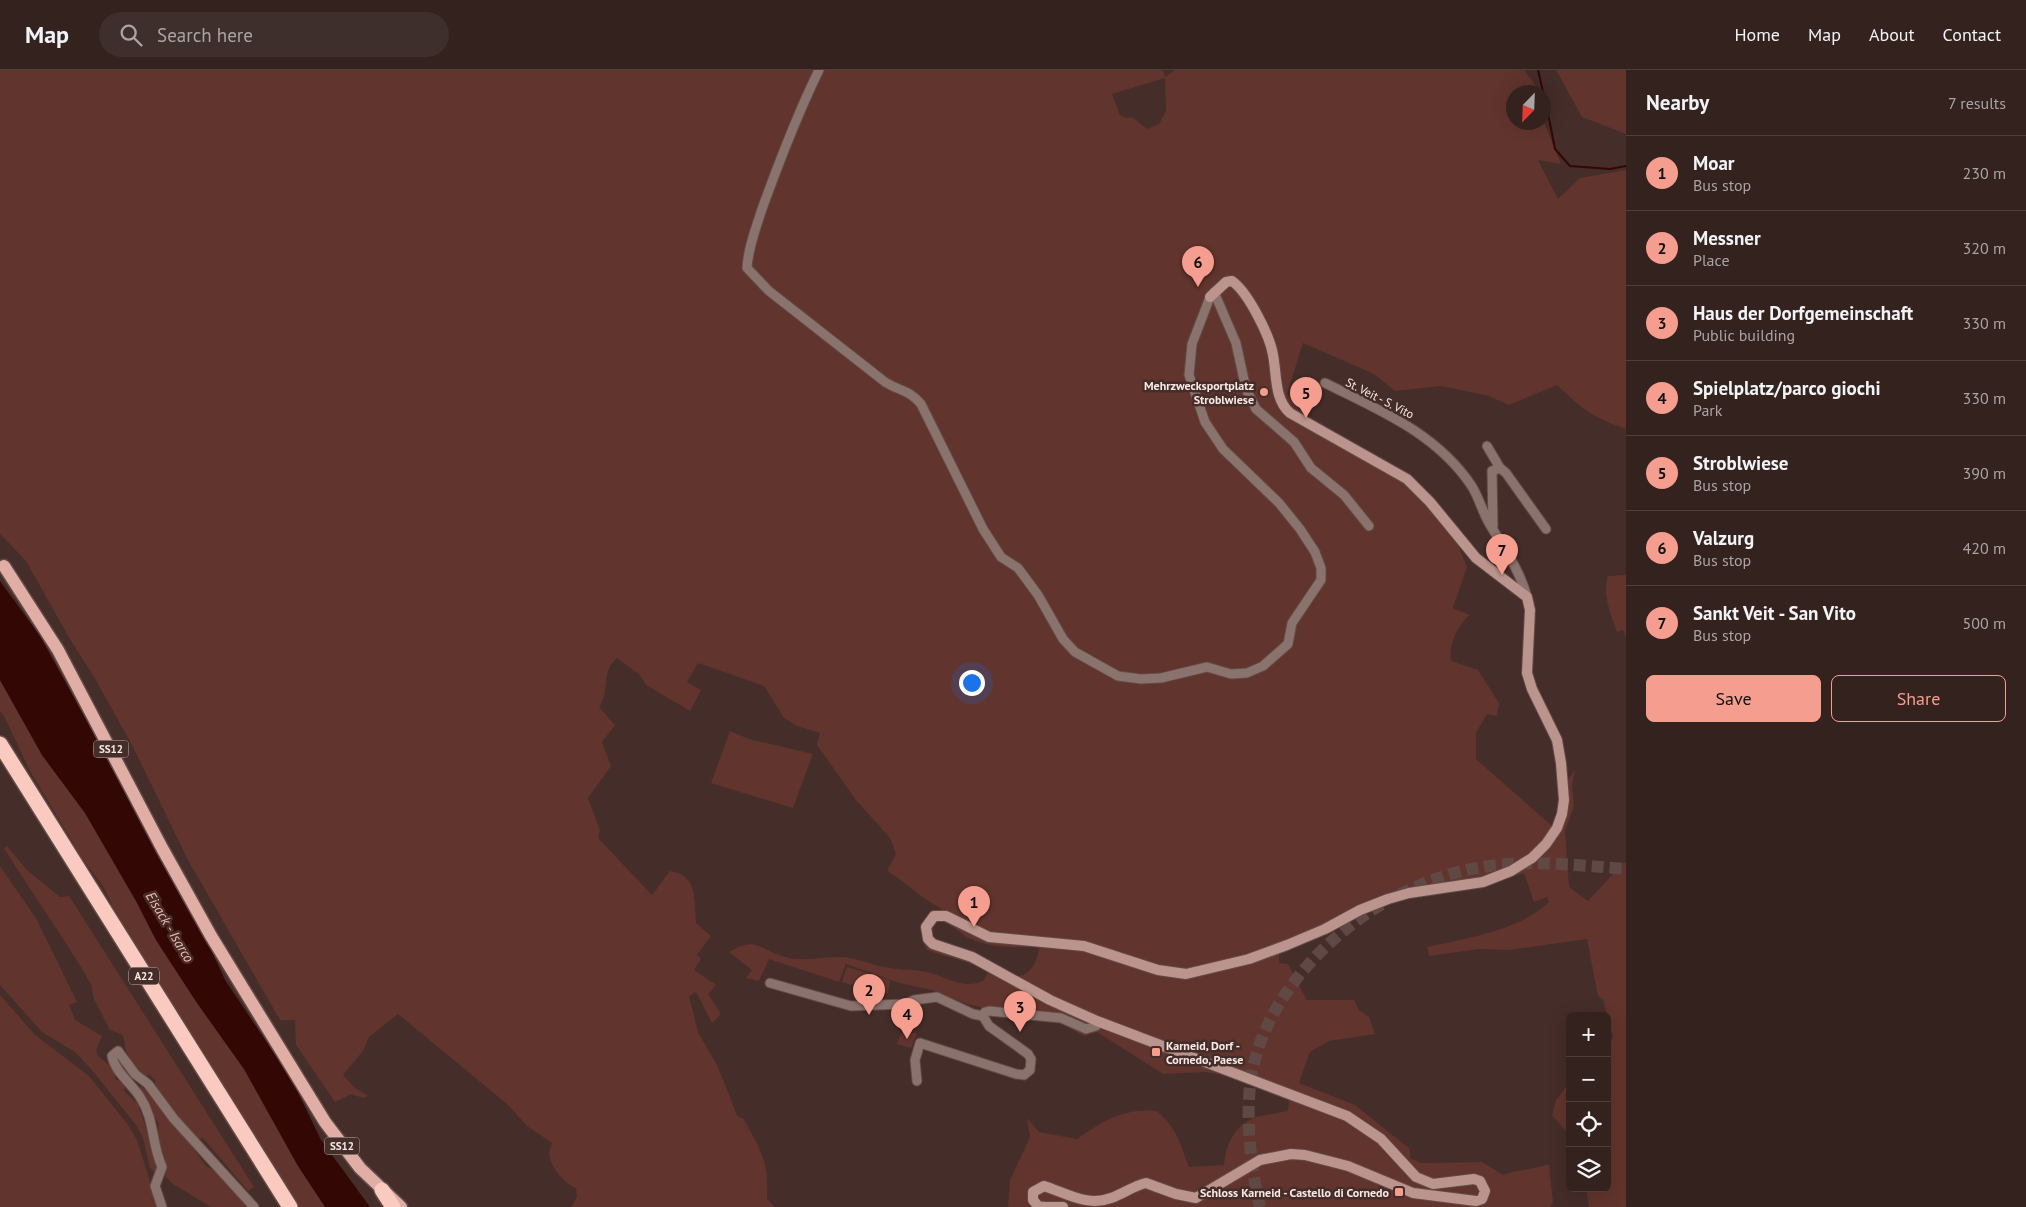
<!DOCTYPE html>
<html lang="en">
<head>
<meta charset="utf-8">
<style>
  :root { --surface:#34221f; --page:#3f2f2c; --text:#f1f3f6; --muted:#a9a4a4; --line:#4e3f3d; --accent:#f59d8e }
  body { margin:0; font-family:"PT Sans",sans-serif; background:var(--page); color:var(--text) }
  .controls { position:absolute; right:15px; bottom:15px; display:grid; overflow:hidden; border-radius:8px; box-shadow:0 5px 20px #0002 }
  .controls button { width:45px; height:45px; display:grid; place-items:center; padding:0; border:0; border-bottom:1px solid var(--line); background:var(--surface); color:var(--text); font:25px sans-serif }
  .compass { position:absolute; left:1506px; top:15px; width:45px; height:45px; border-radius:50%; background:var(--surface); box-shadow:0 5px 20px #0002; rotate:203deg }
  .you { position:absolute; left:971px; top:612px; width:18px; height:18px; margin:-12px; border:4px solid #fff; border-radius:50%; background:#1a73e8; box-shadow:0 0 0 8px #1a73e833 }
  .badge { display:grid; place-items:center; width:32px; height:32px; border-radius:50%; background:var(--accent); color:#111; font-size:16px; font-weight:700 }
  .pin { position:absolute; translate:-50% -41px; filter:drop-shadow(0 1px 2px #0008) }
  .pin::after { content:''; position:absolute; top:26px; width:18px; height:15px; background:inherit; clip-path:polygon(0 0,100% 0,50% 100%) }
  .list { margin:0; padding:0; list-style:none }
  h2 { display:flex; justify-content:space-between; align-items:center; height:65px; margin:0; padding:0 20px; font-size:21px }
  h2 small { font-size:16px; font-weight:400; color:var(--muted) }
  .list li { display:grid; grid-template-columns:32px 1fr auto; gap:15px; align-items:center; box-sizing:border-box; height:75px; padding:0 20px; border-top:1px solid var(--line) }
  .list b { display:block; font-size:19px; white-space:nowrap }
  .list p { margin:0; font-size:16px; white-space:nowrap; color:var(--muted) }
  .list em { font-size:16px; font-style:normal; color:var(--muted) }
  .actions { display:flex; gap:10px; padding:15px 20px }
  .actions a { flex:1; padding:11px 0; border:1px solid var(--accent); border-radius:8px; text-align:center; font-size:18px; color:var(--accent) }
  .actions .main { background:var(--accent); color:#111 }
  .icon { flex:none; width:28px; height:28px; fill:none; stroke:currentColor; stroke-width:2; stroke-linecap:round; stroke-linejoin:round }
  .map { position:relative; flex:none; width:1626px; height:1137px; overflow:hidden }
  header { display:flex; align-items:center; gap:30px; box-sizing:border-box; height:70px; padding:0 25px; background:var(--surface); border-bottom:1px solid var(--line) }
  header strong { font-size:24px }
  nav { display:flex; gap:28px; margin-inline-start:auto; font-size:18px }
  .search { width:350px; height:45px; background:var(--page); display:flex; align-items:center; gap:12px; box-sizing:border-box; padding:0 18px; border-radius:28px; color:var(--muted); font-size:19px }
  main { display:flex }
  aside { flex:1; background:var(--surface) }
  .map>svg:first-child { display:block }
</style>
</head>
<body>
<header>
<strong>Map</strong>
<div class="search"><svg class="icon" aria-label="search" viewBox="0 0 24 24"><circle cx="10" cy="10" r="6"/><path d="M15 15l6 6"/></svg>Search here</div>
<nav><a>Home</a><a>Map</a><a>About</a><a>Contact</a></nav>
</header>
<main>
<div class="map">
<svg width="1626" height="1137" viewBox="0 0 1626 1137">
  <rect width="100%" height="100%" fill="#452d29"/>
  <!-- green -->
  <g fill="#61342d" fill-rule="evenodd">
    <path d="M0,0H1163L1165,7L1175,0H1524L1534,13L1536,22H1514V52H1544L1561,94L1538,90L1558,129L1580,108L1626,100V359C1592,347 1583,340 1557,315L1509,335L1489,326L1441,316L1395,321L1374,304L1303,273L1287,324L1313,355L1361,384L1430,432L1456,470L1467,497L1453,538L1470,545C1458,554 1448,576 1451,591L1478,600L1499,633L1497,646L1487,644L1476,663V689L1552,756L1558,741L1559,724L1575,699L1572,715L1574,736L1565,761L1569,817L1588,831L1623,793H1626V1137H1589L1586,1118H1607V975L1610,974L1613,967L1603,929L1598,926L1587,869L1509,880L1479,879L1429,886L1427,877C1467,868 1518,861 1549,832L1547,827L1534,832L1524,803L1484,816L1393,830L1279,884V893L1288,894L1307,930H1354L1359,940L1369,947L1375,964L1329,971L1310,982L1299,1013L1355,1035L1410,1079V1088L1421,1093L1482,1092L1503,1105C1518,1099 1534,1100 1549,1094L1553,1132L1550,1137H1008L1010,1110L1030,1067L1027,1048L1039,1062L1077,1069C1104,1051 1122,1038 1157,1041C1179,1061 1179,1072 1189,1097L1224,1095C1226,1072 1237,1051 1261,1046C1270,1044 1279,1043 1288,1041L1289,1030L1226,1005L1204,1002L1163,1004L1097,962L1084,966L1060,953L1039,951L967,934L932,920L899,913L846,894L839,912L769,889L759,911L746,908L752,900L729,882C758,865 758,880 785,887C805,892 820,887 839,887C855,887 869,894 884,897C896,900 910,899 922,901C944,904 962,922 984,910L988,902C968,890 948,888 927,880C917,858 918,847 942,839C922,829 907,813 887,801L896,784L890,768L856,730L817,675L820,663L797,656L784,648L764,616L698,593L687,612L701,620L690,641L646,615L640,605L617,588C600,602 611,620 599,637L615,655L602,672L611,696L588,728L600,760L598,768L652,825L670,801C698,805 694,830 696,853L711,866L697,885L701,889L694,900L716,915L708,924L721,944L712,953L696,922L689,926L698,962L717,995L738,1047L743,1048C761,1080 769,1091 767,1129L775,1137H571L577,1127L576,1118C564,1113 551,1098 549,1084C549,1081 551,1076 552,1073L527,1056L507,1034L398,944L369,967L363,981L343,1005L354,1017L368,1026L363,1028L351,1024L335,1032L296,975L295,950H280L188,790L133,677L93,605L71,571L26,491L0,464ZM1165,8L1166,41L1159,54L1147,59L1132,47L1126,48L1120,45L1112,24ZM939,850C951,853 959,863 969,868C991,879 1015,877 1039,877C1037,893 1032,904 1015,907L933,869L931,861Z"/>
    <polygon points="1556,0 1626,0 1626,64 1582,47"/>
    <path d="M1626,505V568L1623,560L1617,562C1611,546 1602,523 1608,506Z"/>
    <polygon points="0,610 42,685 85,743 136,831 156,870 197,933 244,999 298,1096 325,1137 300,1137 115,841 103,816 84,791 30,701 4,646 0,641"/>
    <polygon points="730,661 749,669 813,684 793,738 711,713"/>
    <path d="M7,776L27,800L60,827L69,826L254,1117L248,1121L203,1068L198,1070L153,1016L156,1011L149,1004L145,1008L132,992L126,981L123,965L110,960L94,929L91,914C64,867 32,824 4,778Z"/>
    <polygon points="0,796 37,850 77,932 69,935 75,950 102,966 96,980 98,986 116,1001 115,1009 125,1014 124,1021 138,1034 158,1094 156,1103 150,1098 143,1068 136,1055 92,1000 75,982 42,962 0,915"/>
    <polygon points="847,897 890,910 888,923 871,923 853,913 851,915 842,912"/>
    <polygon points="0,925 35,965 89,1006 129,1056 137,1070 158,1137 0,1137"/>
    <polygon points="901,963 917,963 911,978 897,974"/>
    <polygon points="1570,1012 1570,1066 1552,1045 1556,1030"/>
    <polygon points="141,1015 187,1070 206,1096 218,1102 249,1137 211,1137 173,1114 166,1107 157,1069 159,1054 138,1021"/>
  </g>
  <!-- water -->
  <polygon fill="#330704" points="0,511 40,566 203,862 225,910 292,1010 321,1070 370,1137 325,1137 298,1096 244,999 197,933 156,870 136,831 85,743 42,685 0,610"/>
  <g fill="none" stroke-linecap="round" stroke-linejoin="round">
    <!-- stream -->
    <g stroke="#330704" stroke-width="2">
      <polyline points="1538,0 1543,22"/>
      <polyline points="1544,23 1555,79 1570,96 1610,99 1626,96"/>
    </g>
    <!-- primary-tunnel -->
    <g stroke="#604945" stroke-width="12" stroke-dasharray="12 6" stroke-linecap="butt">
      <path d="M1399,825C1478,784 1541,792 1626,799"/>
      <path d="M1260,1137C1251,1099 1246,1055 1250,1016C1258,940 1318,872 1382,834"/>
    </g>
    <!-- street casing -->
    <g stroke="#624b47" stroke-width="11">
      <g id="street">
        <path d="M819,0C797,45 779,92 762,139C756,158 748,178 747,198L769,221L885,312C901,322 908,319 921,334L983,459L1001,487L1018,498L1038,525L1063,569L1075,582L1118,606L1141,609L1161,608L1207,597L1231,604L1247,603L1263,596L1288,574L1292,553L1321,510V498L1315,482L1300,459L1279,433L1223,379L1205,352L1189,305L1192,274L1210,227"/>
        <polyline points="1214,222 1236,273 1246,319 1256,339 1294,372 1311,398 1344,425 1369,456"/>
        <path d="M1325,313C1379,340 1436,363 1471,415C1479,427 1482,441 1489,453C1503,477 1520,500 1527,527"/>
        <polyline points="1487,376 1500,398"/>
        <polyline points="1493,456 1492,401 1500,398 1506,403 1546,459"/>
        <polyline points="770,913 851,936 905,934 914,930 937,927 973,944 983,946"/>
        <polyline points="983,946 985,942 989,941 1061,948 1086,959 1096,956 1097,951"/>
        <polyline points="917,1011 915,990 920,973 1016,1004 1024,1005 1030,1000 1031,989 1028,984 989,956 983,946"/>
        <path d="M162,1137L155,1116L162,1097C151,1072 155,1050 140,1027C131,1013 115,1002 112,986L118,981L135,1004L148,1014L174,1049L254,1137"/>
      </g>
    </g>
    <!-- secondary casing -->
    <g stroke="#624b47" stroke-width="12">
      <g id="secondary">
        <path d="M1045,1137L1038,1136L1033,1130V1122L1044,1116C1066,1123 1087,1137 1111,1128C1123,1124 1133,1116 1146,1113L1176,1124L1196,1128L1260,1090L1291,1084L1305,1085L1348,1096L1413,1123L1476,1131L1482,1129L1485,1121L1480,1111L1474,1109L1433,1114L1416,1107L1381,1069L1347,1046L1097,951L1050,930L972,887L933,874L928,869L926,857L934,846H946L989,867L1084,876L1158,900L1186,904L1249,889L1287,875L1325,859L1360,840L1388,829L1409,823L1483,812L1511,801L1532,788L1546,774L1557,758L1562,744L1564,730L1561,693L1557,670L1532,619L1527,603L1530,540L1527,527L1476,488L1430,432L1407,409L1290,343C1274,329 1277,305 1273,285C1270,266 1248,222 1232,211L1226,212L1210,227"/>
        <polyline points="1046,1137 1063,1137"/>
      </g>
    </g>
    <!-- primary casing -->
    <g stroke="#624b47" stroke-width="15">
      <polyline id="primary" points="4,496 58,580 162,778 211,866 325,1052 360,1098 401,1137"/>
    </g>
    <!-- highway casing -->
    <g stroke="#624b47" stroke-width="18">
      <g id="highway">
        <polyline points="0,674 290,1137"/>
        <polyline points="382,1120 393,1137"/>
      </g>
    </g>
    <!-- street -->
    <use href="#street" stroke="#8a726d" stroke-width="9"/>
    <!-- secondary -->
    <use href="#secondary" stroke="#bb948d" stroke-width="10"/>
    <!-- primary -->
    <use href="#primary" stroke="#e0aea5" stroke-width="12"/>
    <!-- highway -->
    <use href="#highway" stroke="#fac9c0" stroke-width="15"/>
  </g>
  <!-- markers -->
  <g fill="#f59d8e" stroke="#452d29" stroke-width="2">
    <circle cx="1264" cy="322" r="5"/>
    <rect x="1151" y="977" width="10" height="10" rx="2.5"/>
    <rect x="1394" y="1117" width="10" height="10" rx="2.5"/>
  </g>
  <g text-anchor="middle" dominant-baseline="central" stroke-width="5" stroke-linejoin="round" paint-order="stroke">
    <!-- shield labels -->
    <g fill="#452d29" stroke="#c3b1ad" stroke-width="1">
      <rect x="93.5" y="670.5" width="35" height="17" rx="4"/>
      <rect x="129" y="897.5" width="30" height="17" rx="4"/>
      <rect x="324.5" y="1067.5" width="35" height="17" rx="4"/>
    </g>
    <g font-size="11" font-weight="bold" fill="#f9e9e6">
      <text x="111" y="679">SS12</text>
      <text x="144" y="906">A22</text>
      <text x="342" y="1076">SS12</text>
    </g>
    <!-- poi labels -->
    <g font-size="12" font-weight="bold" fill="#f9e9e6" stroke="#452d29" text-anchor="end">
      <text x="1254" y="315">Mehrzwecksportplatz<tspan x="1254" dy="14">Stroblwiese</tspan></text>
      <text x="1166" y="975" text-anchor="start">Karneid, Dorf -<tspan x="1166" dy="14">Cornedo, Paese</tspan></text>
      <text x="1389" y="1122">Schloss Karneid - Castello di Cornedo</text>
    </g>
    <!-- street labels -->
    <g font-size="12" fill="#f9e9e6" stroke="#452d29">
      <text transform="translate(1380 328) rotate(27)">St. Veit - S. Vito</text>
    </g>
    <!-- water labels -->
    <g font-size="14" font-style="italic" fill="#fcb8ac" stroke="#452d29">
      <text transform="translate(170 857) rotate(59)">Eisack - Isarco</text>
    </g>
  </g>
</svg>
<div class="controls">
<button>+</button>
<button>−</button>
<button><svg class="icon" aria-label="locate" viewBox="0 0 24 24"><circle cx="12" cy="12" r="6"/><path d="M12 2v4M12 18v4M2 12h4M18 12h4"/></svg></button>
<button><svg class="icon" aria-label="layers" viewBox="0 0 24 24"><path d="M12 4l9 5-9 5-9-5zM3 14l9 5 9-5"/></svg></button>
</div>
<svg class="compass" viewBox="-18 -18 36 36"><path d="M0-13l5 13h-10z" fill="#e53935"/><path d="M0 13l5-13h-10z" fill="#a9a4a4"/></svg>
<div class="you"></div>
<div class="pin badge" style="left:974px;top:857px">1</div>
<div class="pin badge" style="left:869px;top:945px">2</div>
<div class="pin badge" style="left:1020px;top:962px">3</div>
<div class="pin badge" style="left:907px;top:969px">4</div>
<div class="pin badge" style="left:1306px;top:348px">5</div>
<div class="pin badge" style="left:1198px;top:217px">6</div>
<div class="pin badge" style="left:1502px;top:505px">7</div>
</div>
<aside>
<h2>Nearby<small>7 results</small></h2>
<ul class="list">
<li><span class="badge">1</span><div><b>Moar</b><p>Bus stop</p></div><em>230 m</em></li>
<li><span class="badge">2</span><div><b>Messner</b><p>Place</p></div><em>320 m</em></li>
<li><span class="badge">3</span><div><b>Haus der Dorfgemeinschaft</b><p>Public building</p></div><em>330 m</em></li>
<li><span class="badge">4</span><div><b>Spielplatz/parco giochi</b><p>Park</p></div><em>330 m</em></li>
<li><span class="badge">5</span><div><b>Stroblwiese</b><p>Bus stop</p></div><em>390 m</em></li>
<li><span class="badge">6</span><div><b>Valzurg</b><p>Bus stop</p></div><em>420 m</em></li>
<li><span class="badge">7</span><div><b>Sankt Veit - San Vito</b><p>Bus stop</p></div><em>500 m</em></li>
</ul>
<div class="actions"><a class="main">Save</a><a>Share</a></div>
</aside>
</main>
</body>
</html>
